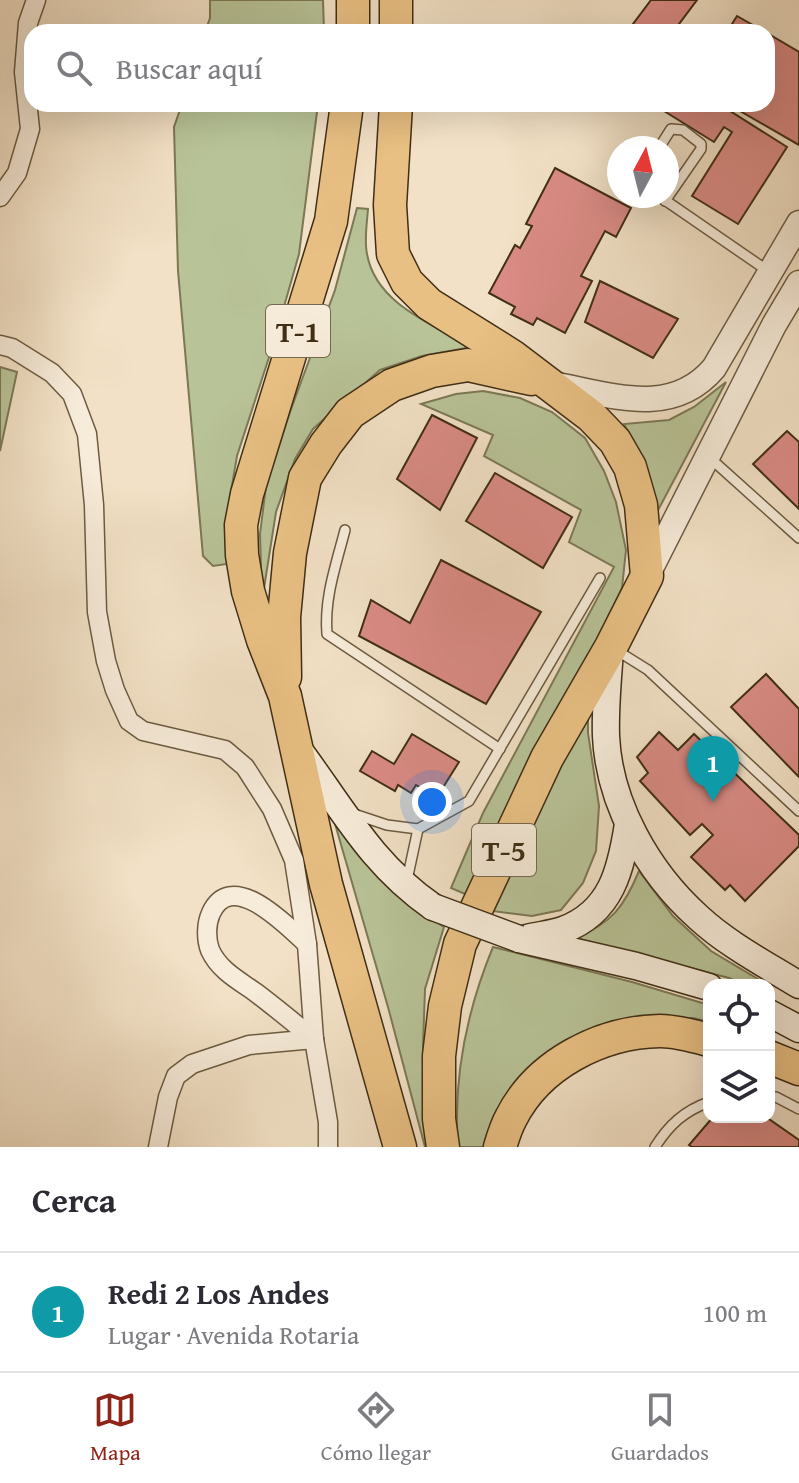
<!DOCTYPE html>
<html lang="es">
<head>
<meta charset="utf-8">
<style>
  :root { --surface:#fff; --page:#f2f2f3; --text:#2b2b33; --muted:#7c7c81; --line:#e1e1e2; --accent:#8f2418 }
  body { margin:0; font-family:"Gentium Book Plus",serif; background:var(--page); color:var(--text) }
  .controls { position:absolute; right:24px; bottom:24px; display:grid; overflow:hidden; border-radius:16px; box-shadow:0 8px 32px #0002 }
  .controls button { width:72px; height:72px; display:grid; place-items:center; padding:0; border:0; border-bottom:2px solid var(--line); background:var(--surface); color:var(--text); font:40px sans-serif }
  .compass { position:absolute; left:607px; top:136px; width:72px; height:72px; border-radius:50%; background:var(--surface); box-shadow:0 8px 32px #0002; rotate:7deg }
  .you { position:absolute; left:432px; top:802px; width:28px; height:28px; margin:-20px; border:6px solid #fff; border-radius:50%; background:#1a73e8; box-shadow:0 0 0 12px #1a73e833 }
  .badge { display:grid; place-items:center; width:52px; height:52px; border-radius:50%; background:var(--accent); color:#fff; font-size:26px; font-weight:700 }
  .pin { position:absolute; translate:-50% -66px; filter:drop-shadow(0 2px 4px #0008) }
  .pin::after { content:''; position:absolute; top:42px; width:28px; height:24px; background:inherit; clip-path:polygon(0 0,100% 0,50% 100%) }
  .list { margin:0; padding:0; list-style:none }
  h2 { display:flex; justify-content:space-between; align-items:center; height:104px; margin:0; padding:0 32px; font-size:34px }
  h2 small { font-size:26px; font-weight:400; color:var(--muted) }
  .list li { display:grid; grid-template-columns:52px 1fr auto; gap:24px; align-items:center; box-sizing:border-box; height:120px; padding:0 32px; border-top:2px solid var(--line) }
  .list b { display:block; font-size:30px; white-space:nowrap }
  .list p { margin:0; font-size:26px; white-space:nowrap; color:var(--muted) }
  .list em { font-size:26px; font-style:normal; color:var(--muted) }
  .icon { flex:none; width:44px; height:44px; fill:none; stroke:currentColor; stroke-width:2; stroke-linecap:round; stroke-linejoin:round }
  .map { position:relative; flex:none; width:799px; height:1147px; overflow:hidden }
  .search { position:absolute; background:var(--surface); box-shadow:0 8px 32px #0002; left:24px; right:24px; top:24px; height:88px; display:flex; align-items:center; gap:20px; box-sizing:border-box; padding:0 28px; border-radius:24px; color:var(--muted); font-size:30px }
  .sheet { height:224px; background:var(--surface) }
  nav { display:flex; justify-content:space-around; align-items:center; box-sizing:border-box; height:112px; border-top:2px solid var(--line); background:var(--surface); font-size:22px; color:var(--muted) }
  nav a { display:grid; justify-items:center; gap:4px }
  nav .on { color:var(--accent) }
  .map>svg:first-child { display:block }
</style>
</head>
<body>
<div class="map">
<svg width="799" height="1147" viewBox="0 0 799 1147">
  <rect width="100%" height="100%" fill="#f2e1c6"/>
  <filter id="stains"><feTurbulence type="fractalNoise" baseFrequency=".0025" numOctaves="4"/><feColorMatrix values="0 0 0 0 .2 0 0 0 0 .09 0 0 0 0 .02 0 0 0 .5 -.17"/></filter>
  <radialGradient id="worn" r=".72"><stop offset=".6" stop-color="#630" stop-opacity="0"/><stop offset="1" stop-color="#630" stop-opacity=".3"/></radialGradient>
  <!-- green -->
  <g fill="#b8c397" stroke="#7c7856" stroke-width="2">
    <polygon points="210,0 323,0 324,32 205,32 210,18"/>
    <polygon points="182,104 318,104 299,254 273,345 237,456 230,497 227,564 213,566 203,556 178,271 174,127"/>
    <path d="M357,208L368,209C367,223 364,240 367,254C376,304 432,324 472,347L422,356L380,370L313,429L295,459L276,512L262,601L260,534L266,486L290,412L335,290Z"/>
    <polygon points="0,367 17,372 0,451"/>
    <polygon points="726,382 656,514 643,458 624,424 669,420 694,407"/>
    <polygon points="483,391 520,398 552,412 585,438 604,471 616,502 626,550 622,588 472,897 451,888 483,813 614,567 569,542 581,510 484,456 493,435 421,404 456,394"/>
    <polygon points="588,708 588,733 599,806 596,851 583,883 561,910 532,916 492,911"/>
    <path d="M331,810C358,862 394,897 444,927L425,989L423,1047L433,1147H425L388,1007Z"/>
    <path d="M639,871L673,916L711,951L768,985H745L729,978L575,938C612,923 624,907 639,871Z"/>
    <path d="M493,947L632,982L709,1005V1022L693,1018H644L495,1121L483,1147H458C453,1079 467,1010 493,947Z"/>
  </g>
  <!-- building -->
  <g fill="#da8b85" stroke="#402e15" stroke-width="2">
    <polygon points="651,0 697,0 673,32 627,32"/>
    <polygon points="737,16 765,32 727,32"/>
    <polygon points="767,33 799,52 799,145 728,104 767,104"/>
    <polygon points="668,104 719,104 787,147 738,224 692,196 732,132 724,127 714,142 664,111"/>
    <polygon points="555,168 631,208 616,237 605,231 581,276 592,281 565,333 537,318 533,325 511,314 515,307 489,293 515,245 520,248 532,226 526,224"/>
    <polygon points="600,281 678,319 653,358 585,322"/>
    <polygon points="432,415 477,438 440,510 397,479"/>
    <polygon points="787,431 799,442 799,509 753,464"/>
    <polygon points="495,473 572,517 543,568 466,521"/>
    <polygon points="441,560 541,612 486,704 359,636 371,600 410,623"/>
    <polygon points="766,674 799,709 799,777 731,707"/>
    <polygon points="659,732 678,750 694,734 799,835 799,846 745,901 730,885 725,890 691,857 713,835 702,824 690,835 640,781 648,773 637,757"/>
    <polygon points="412,734 459,762 437,797 416,785 411,793 398,785 395,791 360,771 372,751 394,764"/>
    <polygon points="713,1117 766,1117 799,1140 799,1147 692,1147 689,1145"/>
  </g>
  <g fill="none" stroke-linecap="round" stroke-linejoin="round">
    <!-- service casing -->
    <g stroke="#6c5b41" stroke-width="12">
      <g id="service">
        <polyline points="659,148 671,129 683,130 701,144 701,149 665,201"/>
        <polyline points="659,196 768,271"/>
        <polyline points="710,458 799,538"/>
        <path d="M345,530C336,565 324,598 327,634L500,749"/>
        <polyline points="616,650 648,670 799,811"/>
        <polyline points="351,813 387,825 418,829 469,801 600,578"/>
        <polyline points="407,880 418,829"/>
        <polyline points="769,1097 776,1097 799,1109"/>
        <path d="M655,1147C669,1125 684,1111 709,1102"/>
      </g>
    </g>
    <!-- minor casing -->
    <g stroke="#6c5b41" stroke-width="21">
      <g id="minor">
        <polyline points="0,197 17,173 30,129 24,72 28,23 36,0"/>
        <polyline points="0,345 12,348 52,373 72,394 87,434 94,505 97,612 106,661 115,690 129,721 143,731 225,750 245,767 272,809 294,860 307,944 314,1039 328,1122 328,1147"/>
        <path d="M307,944C288,927 232,867 211,913C206,924 206,939 210,950C219,970 238,980 255,992C275,1007 294,1023 314,1039"/>
        <polyline points="158,1147 168,1097 176,1076 192,1064 249,1045 314,1039"/>
      </g>
    </g>
    <!-- tertiary casing -->
    <g stroke="#6c5b41" stroke-width="27">
      <g id="tertiary">
        <path d="M552,384C609,394 671,419 714,368L799,223"/>
        <polyline points="647,576 774,325 799,283"/>
      </g>
    </g>
    <!-- secondary casing -->
    <g stroke="#402e15" stroke-width="29">
      <g id="secondary">
        <path d="M610,650C608,679 605,707 606,736C609,804 648,872 698,917C727,944 765,964 799,985"/>
        <path d="M299,750C343,809 371,864 433,907"/>
        <path d="M527,938C538,935 552,934 563,930C612,912 621,869 628,824"/>
        <polyline points="519,939 636,966 709,987"/>
        <polyline points="769,1013 799,1029"/>
      </g>
    </g>
    <!-- trunk casing -->
    <g stroke="#402e15" stroke-width="35">
      <g id="trunk">
        <polyline points="396,0 396,32"/>
        <polyline points="353,32 353,0"/>
        <polyline points="347,104 331,221 247,494 241,525 242,555 248,591 263,640 285,696 326,884 400,1147"/>
        <polyline points="396,104 390,205 393,254 407,282 429,304 512,356 591,416 615,441 630,467 641,505 647,576 611,647 547,758 460,944 445,1006 439,1056 439,1119 443,1147"/>
        <polyline points="285,677 284,617 290,553 305,478 326,444 350,413 392,385 432,371 468,365 531,379"/>
        <polyline points="769,1057 799,1069"/>
        <path d="M500,1147C503,1137 506,1127 511,1118C538,1064 601,1032 660,1031C676,1031 694,1036 709,1040"/>
      </g>
    </g>
    <!-- service -->
    <use href="#service" stroke="#f7ecda" stroke-width="9"/>
    <!-- minor -->
    <use href="#minor" stroke="#f7ecda" stroke-width="18"/>
    <!-- tertiary -->
    <use href="#tertiary" stroke="#f7ecda" stroke-width="24"/>
    <!-- secondary -->
    <use href="#secondary" stroke="#f7ecda" stroke-width="26"/>
    <!-- trunk -->
    <use href="#trunk" stroke="#e9c083" stroke-width="32"/>
    <!-- secondary-bridge casing -->
    <g stroke="#402e15" stroke-width="29" stroke-linecap="butt">
      <polyline id="secondary-bridge" points="433,907 519,939"/>
    </g>
    <!-- secondary-bridge -->
    <use href="#secondary-bridge" stroke="#f7ecda" stroke-width="26"/>
  </g>
  <g text-anchor="middle" dominant-baseline="central" stroke-width="7" stroke-linejoin="round" paint-order="stroke">
    <!-- shield labels -->
    <g fill="#f7ecda" stroke="#776750" stroke-width="2">
      <rect x="266" y="305" width="64" height="52" rx="6"/>
      <rect x="472" y="824" width="64" height="52" rx="6"/>
    </g>
    <g font-size="30" font-weight="bold" fill="#402e15">
      <text x="298" y="331">T-1</text>
      <text x="504" y="850">T-5</text>
    </g>
  </g>
  <rect width="100%" height="100%" filter="url(#stains)"/>
  <rect width="100%" height="100%" fill="url(#worn)"/>
</svg>
<div class="controls">
<button><svg class="icon" aria-label="locate" viewBox="0 0 24 24"><circle cx="12" cy="12" r="6"/><path d="M12 2v4M12 18v4M2 12h4M18 12h4"/></svg></button>
<button><svg class="icon" aria-label="layers" viewBox="0 0 24 24"><path d="M12 4l9 5-9 5-9-5zM3 14l9 5 9-5"/></svg></button>
</div>
<svg class="compass" viewBox="-18 -18 36 36"><path d="M0-13l5 13h-10z" fill="#e53935"/><path d="M0 13l5-13h-10z" fill="#7c7c81"/></svg>
<div class="you"></div>
<div class="pin badge" style="left:713px;top:802px;background:#0f9aa8">1</div>
<div class="search"><svg class="icon" aria-label="search" viewBox="0 0 24 24"><circle cx="10" cy="10" r="6"/><path d="M15 15l6 6"/></svg>Buscar aquí</div>
</div>
<section class="sheet">
<h2>Cerca<small></small></h2>
<ul class="list">
<li><span class="badge" style="background:#0f9aa8">1</span><div><b>Redi 2 Los Andes</b><p>Lugar · Avenida Rotaria</p></div><em>100 m</em></li>
</ul>
</section>
<nav>
<a class="on"><svg class="icon" aria-label="map" viewBox="0 0 24 24"><path d="M3 6l6-2 6 2 6-2v14l-6 2-6-2-6 2zM9 4v14M15 6v14"/></svg>Mapa</a>
<a><svg class="icon" aria-label="directions" viewBox="0 0 24 24"><path d="M12 3l9 9-9 9-9-9zM9 14v-3h6M13 9l2 2-2 2"/></svg>Cómo llegar</a>
<a><svg class="icon" aria-label="saved" viewBox="0 0 24 24"><path d="M7 4h10v16l-5-4-5 4z"/></svg>Guardados</a>
</nav>
</body>
</html>
